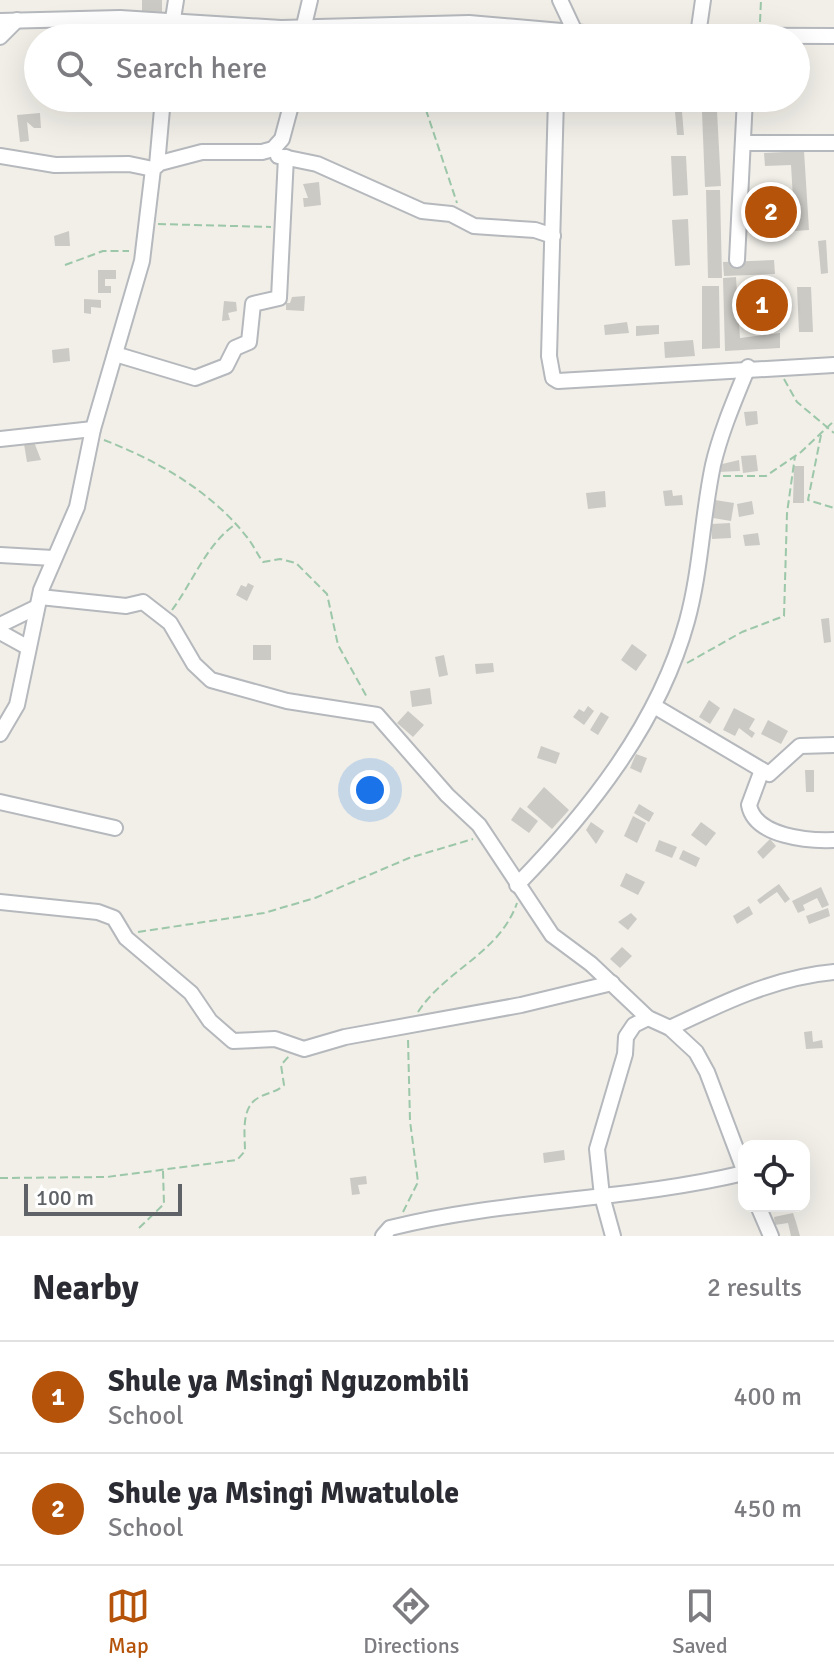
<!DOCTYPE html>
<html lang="en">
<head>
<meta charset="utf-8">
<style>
  :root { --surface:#fff; --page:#f2f2f3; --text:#2b2b33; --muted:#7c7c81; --line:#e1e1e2; --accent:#b45309 }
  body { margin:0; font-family:Signika,sans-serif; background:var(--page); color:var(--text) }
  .controls { position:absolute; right:24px; bottom:24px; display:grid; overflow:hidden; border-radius:16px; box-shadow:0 8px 32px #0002 }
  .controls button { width:72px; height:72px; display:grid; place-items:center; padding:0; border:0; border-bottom:2px solid var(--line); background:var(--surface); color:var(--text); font:40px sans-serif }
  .scale { position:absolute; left:24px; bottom:20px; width:158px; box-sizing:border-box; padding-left:8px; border:4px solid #5f6368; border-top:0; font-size:22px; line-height:28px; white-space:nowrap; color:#5f6368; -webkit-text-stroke:6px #fff; paint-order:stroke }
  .you { position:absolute; left:370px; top:790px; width:28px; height:28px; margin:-20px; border:6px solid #fff; border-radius:50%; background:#1a73e8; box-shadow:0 0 0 12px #1a73e833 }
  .badge { display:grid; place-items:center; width:52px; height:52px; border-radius:50%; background:var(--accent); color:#fff; font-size:26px; font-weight:700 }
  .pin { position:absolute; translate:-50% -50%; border:4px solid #fff; box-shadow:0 2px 8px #0006 }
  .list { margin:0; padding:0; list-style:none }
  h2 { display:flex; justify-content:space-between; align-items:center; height:104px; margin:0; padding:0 32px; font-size:34px }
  h2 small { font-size:26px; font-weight:400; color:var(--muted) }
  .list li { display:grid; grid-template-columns:52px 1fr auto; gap:24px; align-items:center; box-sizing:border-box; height:112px; padding:0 32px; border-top:2px solid var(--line) }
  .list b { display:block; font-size:30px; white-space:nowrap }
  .list p { margin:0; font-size:26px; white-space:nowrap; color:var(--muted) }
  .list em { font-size:26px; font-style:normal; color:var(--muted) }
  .icon { flex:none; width:44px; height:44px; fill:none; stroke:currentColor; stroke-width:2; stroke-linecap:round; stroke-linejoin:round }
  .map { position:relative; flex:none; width:834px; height:1236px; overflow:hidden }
  .search { position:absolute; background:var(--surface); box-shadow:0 8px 32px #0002; left:24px; right:24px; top:24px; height:88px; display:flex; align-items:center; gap:20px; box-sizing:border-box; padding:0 28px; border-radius:44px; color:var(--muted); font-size:30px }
  .sheet { height:328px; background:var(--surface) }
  nav { display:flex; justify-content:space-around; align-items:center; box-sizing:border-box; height:112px; border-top:2px solid var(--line); background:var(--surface); font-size:22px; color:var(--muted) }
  nav a { display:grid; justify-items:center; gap:4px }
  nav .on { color:var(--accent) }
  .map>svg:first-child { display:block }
</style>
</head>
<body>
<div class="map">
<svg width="834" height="1236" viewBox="0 0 834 1236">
  <rect width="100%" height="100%" fill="#f1efe8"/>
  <!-- building -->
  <g fill="#cccac5">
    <polygon points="142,0 162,0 162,12 142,11"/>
    <polygon points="717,111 721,186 705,187 702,112"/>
    <polygon points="675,112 682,112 684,135 677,135"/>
    <polygon points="40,113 41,128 34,128 27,122 29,141 20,142 17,115"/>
    <polygon points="804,151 809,230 795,231 791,165 765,166 764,153"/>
    <polygon points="671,156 686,156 688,195 673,196"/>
    <polygon points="319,182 321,205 304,207 303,198 308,198 303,184"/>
    <polygon points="706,190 720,190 722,278 708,278"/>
    <polygon points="688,219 690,265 675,266 672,220"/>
    <polygon points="69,231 70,246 55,246 54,236"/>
    <polygon points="826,240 828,273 821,274 818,241"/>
    <polygon points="774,260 775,274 724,276 723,262"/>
    <polygon points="98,270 116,270 116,279 105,279 105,286 111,286 111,293 98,293"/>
    <polygon points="736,277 740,338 780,333 780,348 725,351 723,278"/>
    <polygon points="702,286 719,286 720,348 702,349"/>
    <polygon points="797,287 811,287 813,332 799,332"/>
    <polygon points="305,296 304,311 286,310 286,303 290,303 292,297"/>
    <polygon points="84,299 101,300 101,308 91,307 91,314 84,313"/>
    <polygon points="224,301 236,302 237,311 228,313 230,320 222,321"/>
    <polygon points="627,322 629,333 605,335 604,325"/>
    <polygon points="659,325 659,334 636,336 636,326"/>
    <polygon points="693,340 695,356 665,358 664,342"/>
    <polygon points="69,348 70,361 53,363 52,350"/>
    <polygon points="757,411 758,424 746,426 744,412"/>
    <polygon points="34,442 41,460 27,462 24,444"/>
    <polygon points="756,455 758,471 743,473 741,456"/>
    <polygon points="739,460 740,471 718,472 718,465"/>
    <polygon points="794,466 804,466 804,503 793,503"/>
    <polygon points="672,490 673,496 682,495 683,505 665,506 663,491"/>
    <polygon points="605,491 606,507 588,509 586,493"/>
    <polygon points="715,500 734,503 731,521 713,518"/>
    <polygon points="752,501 754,514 739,517 737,504"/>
    <polygon points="730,523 731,538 712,539 711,524"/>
    <polygon points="758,533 760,545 745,546 743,535"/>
    <polygon points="248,583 254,586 247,601 236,595 241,585 246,587"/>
    <polygon points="829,618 831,642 824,643 821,619"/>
    <polygon points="632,644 647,655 636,671 621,660"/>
    <rect x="253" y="645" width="18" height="15"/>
    <polygon points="444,655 448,675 439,677 435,657"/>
    <polygon points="493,663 494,672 476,674 475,664"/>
    <polygon points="430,688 432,704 412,707 410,691"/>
    <polygon points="709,700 720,708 710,724 699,717"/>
    <polygon points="588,706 594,711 584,725 573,717 579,709 584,712"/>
    <polygon points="734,708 755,719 749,729 755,733 752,738 739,728 735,736 723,730"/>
    <polygon points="408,711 424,725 413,737 397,723"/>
    <polygon points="601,712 609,717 598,735 590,730"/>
    <polygon points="768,720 788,731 781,744 761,734"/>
    <polygon points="541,746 560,753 556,764 537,758"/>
    <polygon points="636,754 647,758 641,773 630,768"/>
    <polygon points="805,770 814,770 814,792 806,792"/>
    <polygon points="544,787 569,810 552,829 527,807"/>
    <polygon points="639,804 654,813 649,822 634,813"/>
    <polygon points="520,807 538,821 529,833 511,820"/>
    <polygon points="633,816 646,823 637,843 624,836"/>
    <polygon points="591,822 604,831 596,844 586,830"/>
    <polygon points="701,822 716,833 706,846 691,835"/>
    <polygon points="770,839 776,846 763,859 757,852"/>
    <polygon points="659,840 677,847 672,858 655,851"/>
    <polygon points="683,850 700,858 696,867 679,859"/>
    <polygon points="626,873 645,882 638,895 620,886"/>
    <polygon points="779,884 790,899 785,903 777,892 760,904 757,900"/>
    <polygon points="821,887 829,905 822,908 817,898 803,905 805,910 798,913 792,901"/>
    <polygon points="749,906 753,914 737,924 733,916"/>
    <polygon points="828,908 830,916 809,924 806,916"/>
    <polygon points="631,913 637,919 628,930 618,922"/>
    <polygon points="622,947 632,956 620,968 610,959"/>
    <polygon points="812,1031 813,1042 822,1040 823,1048 806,1049 804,1032"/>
    <polygon points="564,1150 565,1160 544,1163 543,1153"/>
    <polygon points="366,1176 367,1184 358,1185 360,1194 352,1195 350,1178"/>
    <polygon points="793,1213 796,1222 800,1236 791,1236 788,1223 775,1225 774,1217"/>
  </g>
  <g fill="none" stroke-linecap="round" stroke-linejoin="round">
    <!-- minor casing -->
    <g stroke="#b5b8bc" stroke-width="18">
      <g id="minor">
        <polyline points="560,0 576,34"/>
        <polyline points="0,21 120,18 281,28 469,23 607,35 834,36"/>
        <polyline points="698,35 703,0"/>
        <polyline points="0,37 17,20"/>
        <polyline points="170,38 176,0"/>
        <polyline points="301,38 310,0"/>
        <polyline points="556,98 549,356 553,378 558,381 834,365"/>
        <polyline points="743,143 834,143"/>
        <polyline points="0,156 55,165 129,164 153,169"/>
        <polyline points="278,156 317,164 422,211 451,214 474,226 535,230 553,236"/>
        <polyline points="157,165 163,98"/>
        <polyline points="737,260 745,98"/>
        <polyline points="115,354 195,378 226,366 235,348 249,342 253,304 279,298 286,157"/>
        <polyline points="0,439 93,429"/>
        <polyline points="0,555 53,558"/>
        <polyline points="40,597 126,606 143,602 170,623 194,664 211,680 287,701 377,715 447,795 479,825 552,935 591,964 648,1018 670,1028 696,1052 707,1072 744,1170"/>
        <polyline points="0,625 37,607"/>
        <polyline points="0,632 27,647"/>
        <polyline points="654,706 769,774 800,746 834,745"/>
        <polyline points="0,734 17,705 41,590 77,507 93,429 142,261 153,169 160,163 202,152 262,152 273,149 282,139 293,98"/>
        <path d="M762,770L749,805C755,837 809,841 834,840"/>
        <polyline points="0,802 115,828"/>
        <path d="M517,885C590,810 659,723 687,621C701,570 702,517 713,465C721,431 735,399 748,367"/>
        <polyline points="0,902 98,912 114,918 126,938 191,993 210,1021 233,1041 275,1039 304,1049 345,1037 521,1005 612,983"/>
        <path d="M670,1028C722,1003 776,977 834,972"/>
        <polyline points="758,1206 771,1236"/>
        <path d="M383,1236L390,1228C506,1199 627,1201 744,1173"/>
        <polyline points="613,1236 602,1196 597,1149 625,1054 626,1037 634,1025 648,1018"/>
      </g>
    </g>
    <!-- path -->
    <g stroke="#9cc7a9" stroke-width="2" stroke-dasharray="8 4" stroke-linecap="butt">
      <polyline points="760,22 761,0"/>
      <polyline points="422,98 457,203"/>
      <polyline points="158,224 271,227"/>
      <polyline points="65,265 103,251 129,251"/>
      <polyline points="784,379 797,402 834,433"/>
      <polyline points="821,435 808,500 834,508"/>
      <path d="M104,440C156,460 211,491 246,536C253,544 257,554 263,562L280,559L296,563L327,594L338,645L368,699"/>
      <polyline points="723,476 766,476 801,452 834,421"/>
      <path d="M172,610C192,583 206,546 233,526"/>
      <polyline points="687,663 742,632 784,616 787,513 795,456"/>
      <polyline points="138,932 264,913 315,898 409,858 473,839"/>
      <path d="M418,1012C446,969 499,954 517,903"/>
      <path d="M0,1178L107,1177L237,1160L245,1151C245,1136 241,1111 255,1100C264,1093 276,1093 284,1085L281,1065L289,1056"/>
      <polyline points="403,1212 418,1182 410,1121 408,1039"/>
      <polyline points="139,1228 164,1204 163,1171"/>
    </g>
    <!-- minor -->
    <use href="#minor" stroke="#fff" stroke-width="14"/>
  </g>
</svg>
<div class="controls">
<button><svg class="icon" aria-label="locate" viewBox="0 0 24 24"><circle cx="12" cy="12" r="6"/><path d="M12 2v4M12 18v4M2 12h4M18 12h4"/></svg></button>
</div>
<div class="scale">100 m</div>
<div class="you"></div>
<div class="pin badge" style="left:762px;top:305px">1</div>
<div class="pin badge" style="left:771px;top:212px">2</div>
<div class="search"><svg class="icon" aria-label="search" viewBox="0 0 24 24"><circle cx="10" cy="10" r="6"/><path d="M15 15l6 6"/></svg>Search here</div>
</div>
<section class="sheet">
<h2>Nearby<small>2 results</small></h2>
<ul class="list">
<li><span class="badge">1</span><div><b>Shule ya Msingi Nguzombili</b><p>School</p></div><em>400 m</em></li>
<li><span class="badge">2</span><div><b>Shule ya Msingi Mwatulole</b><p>School</p></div><em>450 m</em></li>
</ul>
</section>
<nav>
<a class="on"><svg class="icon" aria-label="map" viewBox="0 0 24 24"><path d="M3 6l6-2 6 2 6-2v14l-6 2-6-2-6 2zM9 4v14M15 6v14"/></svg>Map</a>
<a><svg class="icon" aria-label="directions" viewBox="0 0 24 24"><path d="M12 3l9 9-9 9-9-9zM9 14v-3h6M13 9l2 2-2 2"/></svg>Directions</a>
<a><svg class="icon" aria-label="saved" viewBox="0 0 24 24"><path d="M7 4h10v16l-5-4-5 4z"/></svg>Saved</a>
</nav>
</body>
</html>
